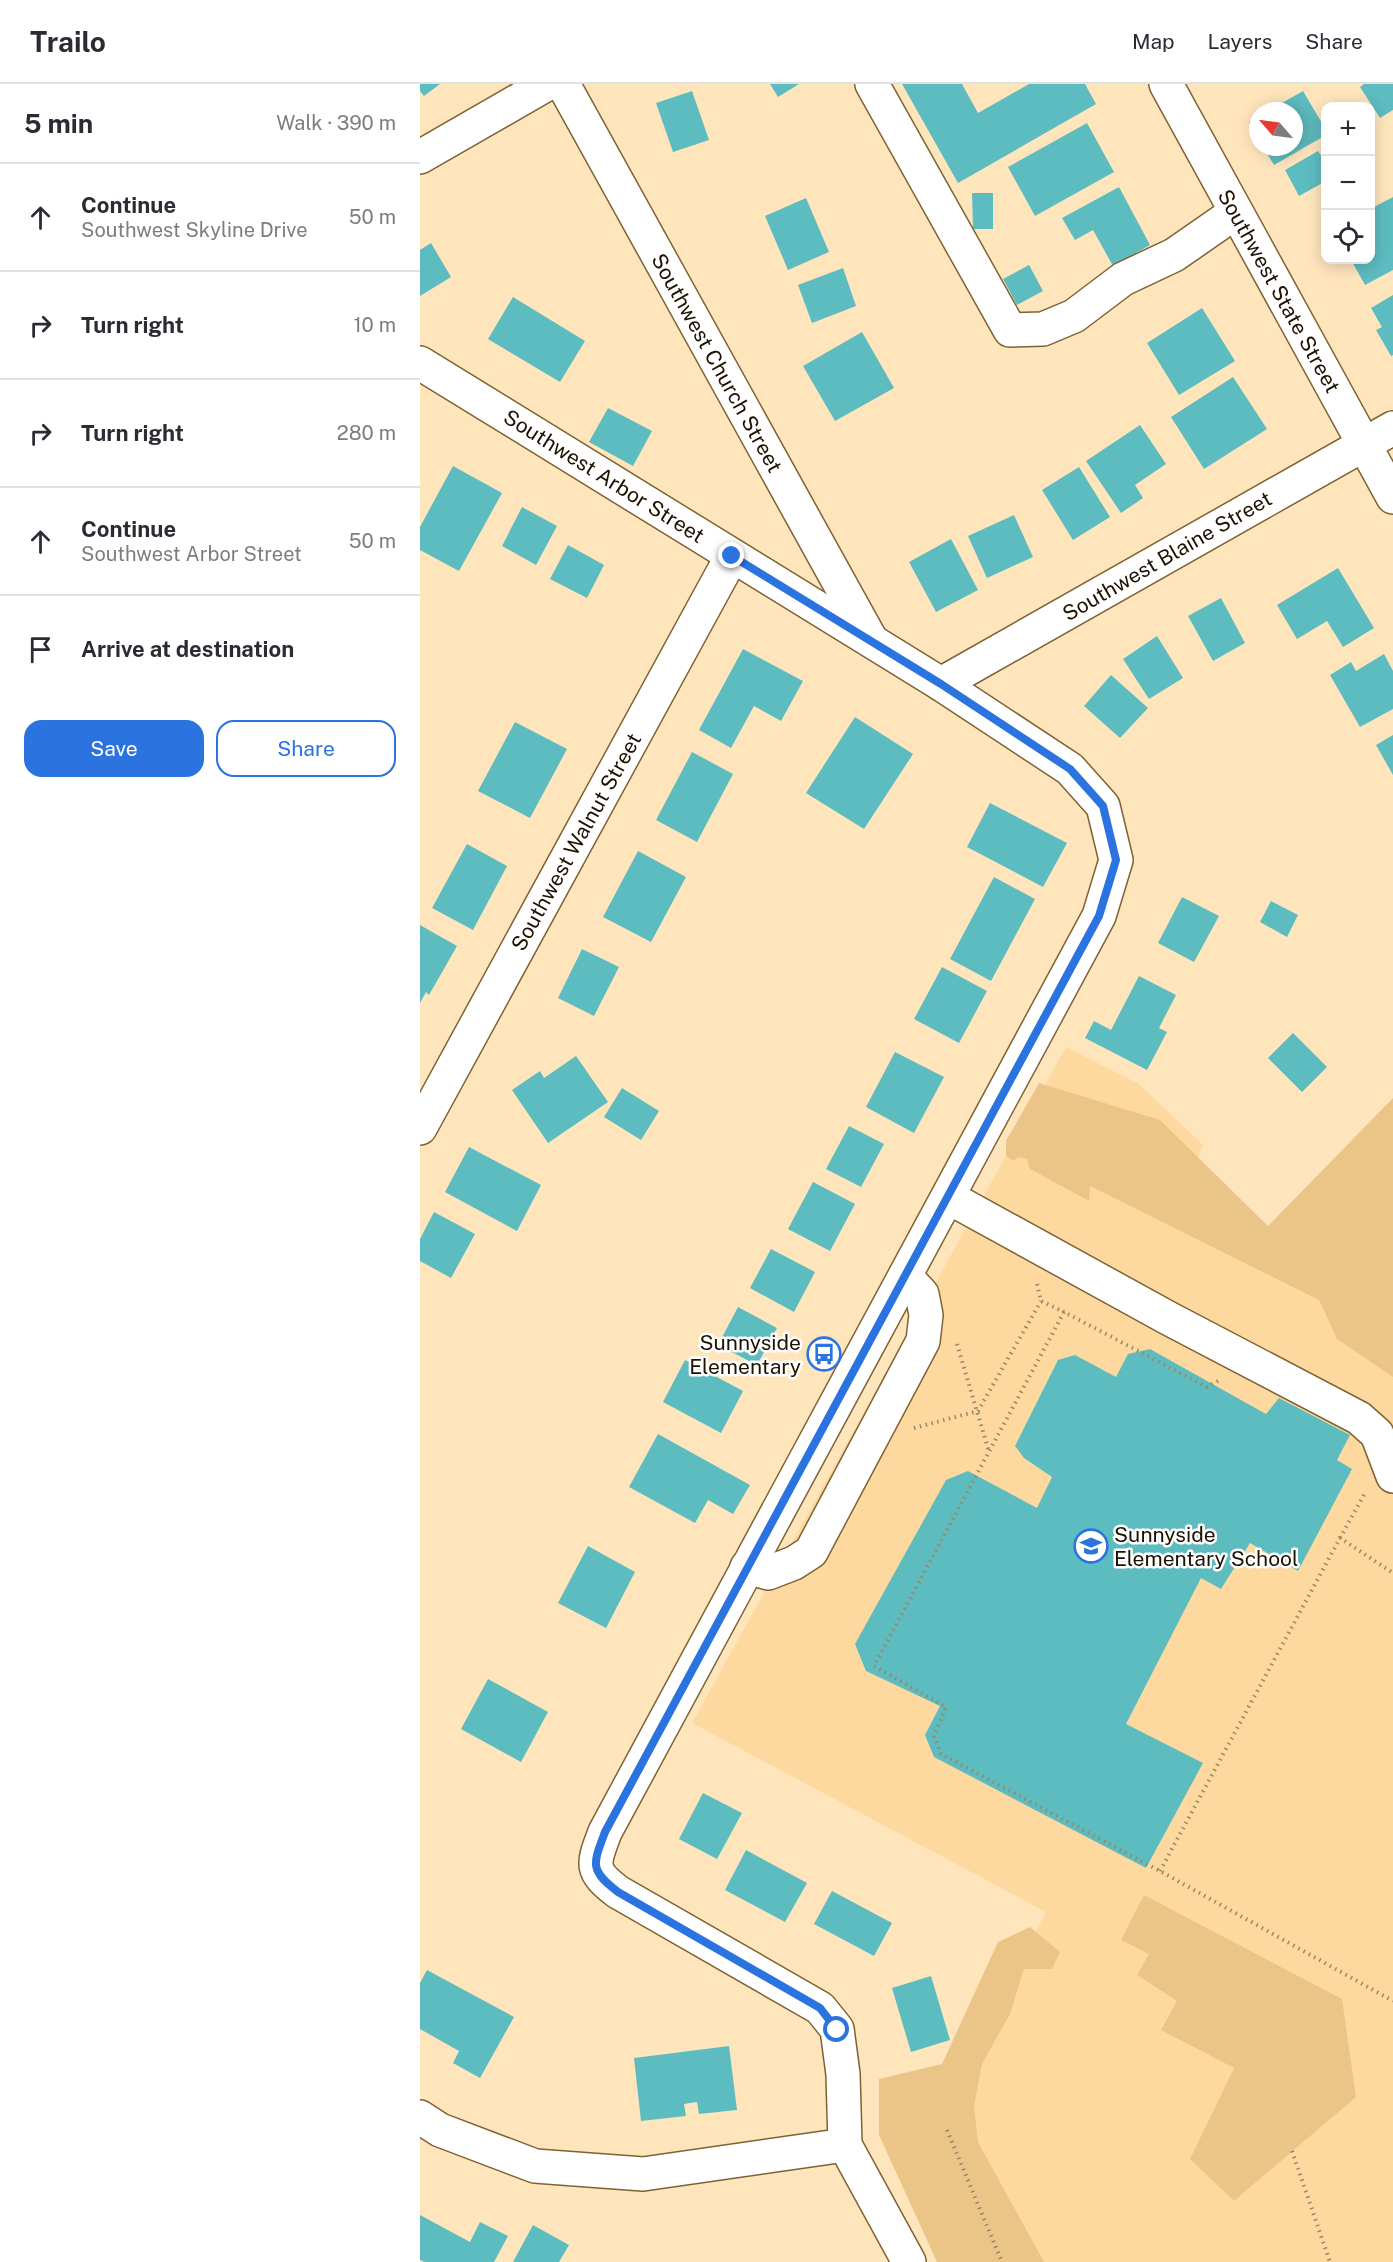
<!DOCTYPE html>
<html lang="en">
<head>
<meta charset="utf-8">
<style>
  :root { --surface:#fff; --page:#f7f7f7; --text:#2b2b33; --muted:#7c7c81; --line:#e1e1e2; --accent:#2b73df }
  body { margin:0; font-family:"Public Sans",sans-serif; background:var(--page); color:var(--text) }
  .controls { position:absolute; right:18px; top:18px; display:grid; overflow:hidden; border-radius:12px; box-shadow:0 3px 15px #0003 }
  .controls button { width:54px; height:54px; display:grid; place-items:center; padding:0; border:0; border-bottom:2px solid var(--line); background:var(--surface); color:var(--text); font:30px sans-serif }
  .compass { position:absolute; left:829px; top:18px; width:54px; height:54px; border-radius:50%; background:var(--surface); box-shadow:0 3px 15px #0003; rotate:298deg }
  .stop { position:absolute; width:18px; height:18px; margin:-14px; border:4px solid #2b73df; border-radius:50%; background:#fff }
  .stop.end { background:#2b73df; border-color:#fff; box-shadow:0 2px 6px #0008 }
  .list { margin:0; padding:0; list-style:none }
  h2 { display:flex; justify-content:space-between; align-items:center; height:78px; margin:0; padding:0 24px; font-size:26px }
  h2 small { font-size:20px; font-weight:400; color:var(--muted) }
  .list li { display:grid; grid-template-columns:39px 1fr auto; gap:18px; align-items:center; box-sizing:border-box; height:108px; padding:0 24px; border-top:2px solid var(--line) }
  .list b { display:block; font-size:22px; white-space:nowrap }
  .list p { margin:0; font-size:20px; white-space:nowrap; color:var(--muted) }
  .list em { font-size:20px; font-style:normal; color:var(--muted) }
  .actions { display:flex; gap:12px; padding:18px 24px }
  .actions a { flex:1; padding:14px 0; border:2px solid var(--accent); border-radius:18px; text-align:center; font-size:21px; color:var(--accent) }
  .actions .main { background:var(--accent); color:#fff }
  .icon { flex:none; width:33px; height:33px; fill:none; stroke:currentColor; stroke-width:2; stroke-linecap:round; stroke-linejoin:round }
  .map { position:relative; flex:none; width:973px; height:2178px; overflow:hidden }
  header { display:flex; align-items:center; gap:36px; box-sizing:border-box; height:84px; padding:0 30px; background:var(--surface); border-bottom:2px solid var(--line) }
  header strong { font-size:28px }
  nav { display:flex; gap:33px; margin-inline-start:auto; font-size:21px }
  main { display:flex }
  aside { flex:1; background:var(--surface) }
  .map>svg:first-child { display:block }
</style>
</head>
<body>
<header>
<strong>Trailo</strong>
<nav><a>Map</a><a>Layers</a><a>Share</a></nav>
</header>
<main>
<aside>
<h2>5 min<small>Walk · 390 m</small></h2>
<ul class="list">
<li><svg class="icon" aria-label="ahead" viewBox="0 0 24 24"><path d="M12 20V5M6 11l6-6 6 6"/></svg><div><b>Continue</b><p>Southwest Skyline Drive</p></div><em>50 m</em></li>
<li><svg class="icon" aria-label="right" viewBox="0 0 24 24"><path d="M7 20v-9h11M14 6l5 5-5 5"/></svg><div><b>Turn right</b></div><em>10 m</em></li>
<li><svg class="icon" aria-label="right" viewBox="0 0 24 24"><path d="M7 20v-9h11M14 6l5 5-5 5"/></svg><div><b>Turn right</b></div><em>280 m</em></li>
<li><svg class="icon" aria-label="ahead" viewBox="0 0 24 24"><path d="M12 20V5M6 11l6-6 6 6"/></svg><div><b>Continue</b><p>Southwest Arbor Street</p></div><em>50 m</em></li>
<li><svg class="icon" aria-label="arrive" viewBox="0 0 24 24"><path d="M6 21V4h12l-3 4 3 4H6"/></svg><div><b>Arrive at destination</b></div></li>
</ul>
<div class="actions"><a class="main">Save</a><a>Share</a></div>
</aside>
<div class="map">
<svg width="973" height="2178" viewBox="0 0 973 2178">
  <rect width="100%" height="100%" fill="#ffe5bc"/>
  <!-- built -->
  <polygon fill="#fed99f" points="646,963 719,1000 783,1061 756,1126 900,1207 973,1286 973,2178 523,2178 484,2096 626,1828 272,1639"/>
  <!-- green -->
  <g fill="#ebc588">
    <polygon points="619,999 740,1036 848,1142 973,1014 973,1293 917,1255 899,1216 670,1102 669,1117 610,1085 607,1075 598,1073 594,1077 586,1072 586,1057"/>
    <polygon points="724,1811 922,1915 936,2013 814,2117 770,2075 814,1984 741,1946 757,1917 717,1891 729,1870 701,1856"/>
    <polygon points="610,1843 640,1868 632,1885 604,1885 590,1930 562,1980 554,2022 558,2058 624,2178 517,2178 459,2051 459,1995 522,1980 578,1858"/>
  </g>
  <!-- building -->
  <g fill="#5dbcc0">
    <polygon points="0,0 20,0 4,12 0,7"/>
    <polygon points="350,0 379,0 358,13"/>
    <polygon points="482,0 542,0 558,29 609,0 665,0 676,20 538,99"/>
    <polygon points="944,0 973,0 973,26 960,34 940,3"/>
    <polygon points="272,7 289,56 253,68 236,19"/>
    <polygon points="883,7 906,46 906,51 854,81 843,63 874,63 874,27 848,27"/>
    <polygon points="838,33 838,54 829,38"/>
    <polygon points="667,39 694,88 615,132 588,83"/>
    <polygon points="898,67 906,79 906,97 879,112 865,86"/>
    <polygon points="699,103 730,161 693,182 673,146 655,156 642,134"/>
    <polygon points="552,109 573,109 573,145 553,145"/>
    <polygon points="973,113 973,186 945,201 931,176 950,176 950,125"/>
    <polygon points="386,114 409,168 368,186 345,132"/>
    <polygon points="11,159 31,193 0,212 0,166"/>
    <polygon points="609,181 623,207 597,221 583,195"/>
    <polygon points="423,184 436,222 392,239 378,201"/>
    <polygon points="973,211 973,271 971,272 956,246 962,243 951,224"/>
    <polygon points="93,213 165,257 140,298 68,255"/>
    <polygon points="782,224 815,277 759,311 727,259"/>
    <polygon points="442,248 474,304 415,337 383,282"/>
    <polygon points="813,293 847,345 784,385 751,333"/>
    <polygon points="188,324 232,347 213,382 169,358"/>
    <polygon points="720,341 746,380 715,401 723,414 701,429 666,377"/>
    <polygon points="33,382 82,409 39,487 0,466 0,443"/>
    <polygon points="659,383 690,433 653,456 622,406"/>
    <polygon points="102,423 137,442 116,481 82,462"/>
    <polygon points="594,431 613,473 567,494 548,452"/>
    <polygon points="531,455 558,506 516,528 489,478"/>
    <polygon points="148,461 184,481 167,514 130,495"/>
    <polygon points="918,484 954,544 923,563 907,537 877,555 857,521"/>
    <polygon points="801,514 825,559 793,577 768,532"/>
    <polygon points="737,552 763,594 729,615 703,575"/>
    <polygon points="323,565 383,597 361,637 334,622 311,664 279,646"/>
    <polygon points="964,570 973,587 973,625 940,643 910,591 931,578 936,587"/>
    <polygon points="691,591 728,624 700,654 664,622"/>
    <polygon points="435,633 493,670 444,745 386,709"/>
    <polygon points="95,638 147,665 110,734 58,707"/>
    <polygon points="973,651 973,691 956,661"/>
    <polygon points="272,668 313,690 277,758 236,736"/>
    <polygon points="570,719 647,759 623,803 547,763"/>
    <polygon points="47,760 87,782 53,846 12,824"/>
    <polygon points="218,767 266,793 231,858 183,833"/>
    <polygon points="574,793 615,815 571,897 530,875"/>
    <polygon points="762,813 799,832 774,878 738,859"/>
    <polygon points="851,817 878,831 867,853 840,838"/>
    <polygon points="0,841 37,862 9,911 6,908 0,919"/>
    <polygon points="162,865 199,883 174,932 138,914"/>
    <polygon points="522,883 567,907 539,959 494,935"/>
    <polygon points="719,892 756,911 739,944 747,948 727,986 665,954 674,937 691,946"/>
    <polygon points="873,949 907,983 882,1008 848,974"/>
    <polygon points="475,968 524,993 494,1049 446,1023"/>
    <polygon points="156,972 188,1018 128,1059 92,1006 120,987 124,994"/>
    <polygon points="202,1004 239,1027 221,1056 184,1033"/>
    <polygon points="429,1042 464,1060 441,1103 406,1085"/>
    <polygon points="49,1063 121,1101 97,1147 25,1108"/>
    <polygon points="393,1098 435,1120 410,1167 368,1145"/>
    <polygon points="14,1128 55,1150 31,1194 0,1177 0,1155"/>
    <polygon points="351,1165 395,1188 374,1228 330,1204"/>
    <polygon points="318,1223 357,1244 337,1281 298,1261"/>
    <polygon points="730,1265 846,1330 859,1314 930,1351 917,1376 932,1385 878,1487 830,1459 801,1505 781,1494 706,1640 783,1679 726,1784 514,1673 505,1651 520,1622 446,1587 435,1560 526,1396 548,1387 617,1424 632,1393 604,1374 595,1362 638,1276 655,1271 696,1293 708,1270"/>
    <polygon points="265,1276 323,1307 301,1349 243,1318"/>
    <polygon points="238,1350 330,1401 313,1430 288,1416 275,1439 209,1403"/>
    <polygon points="168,1462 215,1488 186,1544 138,1519"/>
    <polygon points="68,1595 128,1628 101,1678 41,1645"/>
    <polygon points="283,1709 322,1729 297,1775 259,1755"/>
    <polygon points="326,1766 387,1799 365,1838 305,1806"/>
    <polygon points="412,1807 472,1839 454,1872 394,1840"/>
    <polygon points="7,1886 94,1933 60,1994 33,1979 39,1967 0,1945 0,1899"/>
    <polygon points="511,1892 530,1956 491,1968 472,1904"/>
    <polygon points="309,1962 317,2026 279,2030 277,2018 264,2020 266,2032 221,2037 214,1974"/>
    <polygon points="0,2131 50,2158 60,2138 88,2152 74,2178 5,2178 0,2176"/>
    <polygon points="113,2141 149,2161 139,2178 93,2178"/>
  </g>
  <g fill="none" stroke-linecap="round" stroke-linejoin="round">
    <!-- minor casing -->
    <g stroke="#7f6232" stroke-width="36">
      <g id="minor">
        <polyline points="143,0 451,556"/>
        <polyline points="452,0 590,246 623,245 654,232 703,195 754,171 816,128"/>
        <polyline points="746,0 973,413"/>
        <polyline points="0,73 127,0"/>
        <path d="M0,279L521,600L650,685L683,722L696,776L679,832L185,1748C173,1780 169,1786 198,1808L400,1924L417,1945L423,1990L425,2061L489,2178"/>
        <polyline points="521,600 973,344"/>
        <polyline points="0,1044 312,472"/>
        <polyline points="528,1113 748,1234 939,1334 957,1350 973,1392"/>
        <polyline points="327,1483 348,1489 374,1479 391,1468 503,1257 506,1231 502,1210 485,1192"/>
        <polyline points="0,2033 20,2046 115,2082 223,2090 425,2061"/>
      </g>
    </g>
    <!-- path -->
    <g stroke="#9a8769" stroke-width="4" stroke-dasharray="1.5 4.5" stroke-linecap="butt">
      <polyline points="617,1200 621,1217 644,1228"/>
      <polyline points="537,1260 569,1368"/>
      <polyline points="798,1297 787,1303 644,1228 454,1582 526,1623 514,1652 521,1670 740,1787 973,1917"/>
      <polyline points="494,1344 558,1327 621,1217"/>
      <polyline points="920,1454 945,1409"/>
      <polyline points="740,1787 920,1454 973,1489"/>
      <polyline points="527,2046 582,2178"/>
      <polyline points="872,2067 910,2178"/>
    </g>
    <!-- minor -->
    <use href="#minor" stroke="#fff" stroke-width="33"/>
  </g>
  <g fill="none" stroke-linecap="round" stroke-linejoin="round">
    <!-- route -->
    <path stroke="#2b73df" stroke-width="8" d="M312,472L521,600L650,685L683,722L696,776L679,832L185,1748C173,1780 169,1786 198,1808L400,1924L417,1946"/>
  </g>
  <!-- icons -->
  <defs>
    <g id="bus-ring" transform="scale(1.725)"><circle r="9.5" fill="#fff" stroke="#2b73df" stroke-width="1.5"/><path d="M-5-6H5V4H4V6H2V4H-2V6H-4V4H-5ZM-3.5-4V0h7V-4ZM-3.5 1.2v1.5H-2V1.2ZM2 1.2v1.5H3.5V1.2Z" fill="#2b73df"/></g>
    <g id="school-ring" transform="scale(1.725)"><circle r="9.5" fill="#fff" stroke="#2b73df" stroke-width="1.5"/><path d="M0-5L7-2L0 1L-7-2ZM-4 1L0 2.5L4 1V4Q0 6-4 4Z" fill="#2b73df"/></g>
  </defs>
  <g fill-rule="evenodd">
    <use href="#bus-ring" x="404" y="1270"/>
    <use href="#school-ring" x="671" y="1462"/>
  </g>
  <g text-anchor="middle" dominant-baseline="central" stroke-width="5" stroke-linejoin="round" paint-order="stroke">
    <!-- street labels -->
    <g font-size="21" fill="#1d1201" stroke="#fff">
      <text transform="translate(859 207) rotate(61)">Southwest State Street</text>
      <text transform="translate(297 279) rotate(61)">Southwest Church Street</text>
      <text transform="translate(184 392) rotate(32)">Southwest Arbor Street</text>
      <text transform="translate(747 472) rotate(-30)">Southwest Blaine Street</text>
      <text transform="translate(156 758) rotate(-61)">Southwest Walnut Street</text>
    </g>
    <!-- poi labels -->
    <g font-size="21" fill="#1d1201" stroke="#fff" text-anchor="end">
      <text x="381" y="1258">Sunnyside<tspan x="381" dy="24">Elementary</tspan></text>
      <text x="694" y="1450" text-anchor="start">Sunnyside<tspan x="694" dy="24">Elementary School</tspan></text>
    </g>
  </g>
</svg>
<div class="controls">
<button>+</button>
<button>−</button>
<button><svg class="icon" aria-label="locate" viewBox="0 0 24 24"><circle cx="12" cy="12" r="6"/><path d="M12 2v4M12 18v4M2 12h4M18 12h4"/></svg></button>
</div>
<svg class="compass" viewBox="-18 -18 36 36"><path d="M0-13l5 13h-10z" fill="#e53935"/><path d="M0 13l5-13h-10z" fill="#7c7c81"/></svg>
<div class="stop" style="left:417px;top:1946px"></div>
<div class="stop end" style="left:312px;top:472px"></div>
</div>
</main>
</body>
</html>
